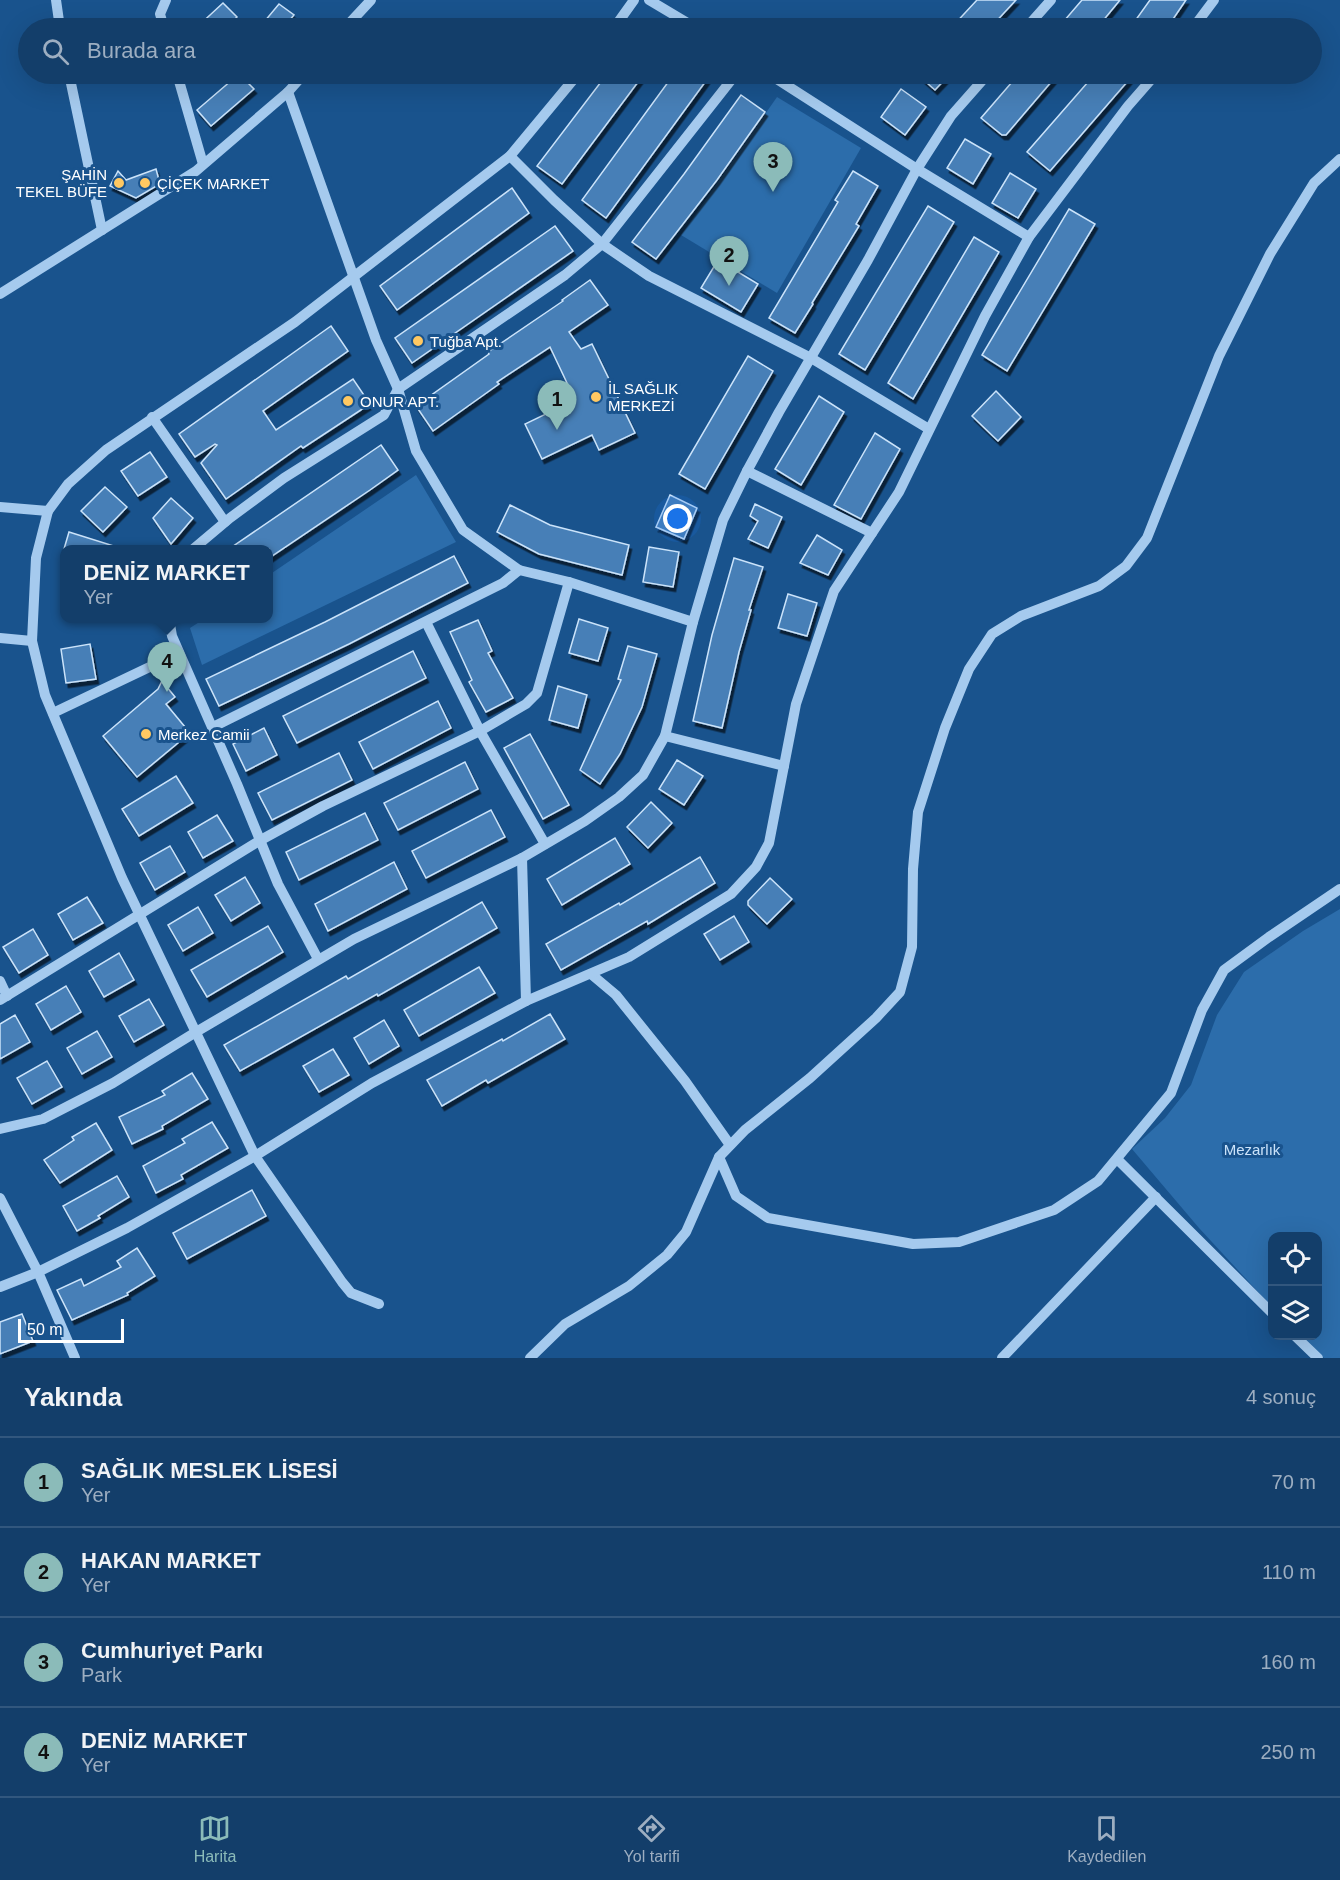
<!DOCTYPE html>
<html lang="tr">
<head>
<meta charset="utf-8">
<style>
  :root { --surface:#133e6a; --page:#1c4570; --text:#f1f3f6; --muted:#9daec1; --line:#32577e; --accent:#8bbbb9 }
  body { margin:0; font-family:Arial,sans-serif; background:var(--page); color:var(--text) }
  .controls { position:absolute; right:18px; bottom:18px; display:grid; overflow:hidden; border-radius:12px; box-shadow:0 6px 24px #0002 }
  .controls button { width:54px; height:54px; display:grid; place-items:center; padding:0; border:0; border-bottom:2px solid var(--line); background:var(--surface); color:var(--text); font:30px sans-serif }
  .scale { position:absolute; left:18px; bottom:15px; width:106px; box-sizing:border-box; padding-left:6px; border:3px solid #fff; border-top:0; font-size:16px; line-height:21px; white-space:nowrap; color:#fff; -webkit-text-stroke:4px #19538d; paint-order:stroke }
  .you { position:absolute; left:678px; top:519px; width:21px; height:21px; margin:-15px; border:4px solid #fff; border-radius:50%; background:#1a73e8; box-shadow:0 0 0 9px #1a73e833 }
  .badge { display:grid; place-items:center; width:39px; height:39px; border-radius:50%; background:var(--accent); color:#111; font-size:20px; font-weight:700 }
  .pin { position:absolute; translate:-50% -50px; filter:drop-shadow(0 2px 3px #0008) }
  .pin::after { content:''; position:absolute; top:32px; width:21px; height:18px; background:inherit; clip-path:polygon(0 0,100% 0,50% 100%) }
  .popup { position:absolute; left:60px; top:545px; width:213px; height:78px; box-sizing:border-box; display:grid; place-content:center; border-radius:12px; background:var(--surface); filter:drop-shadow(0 2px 4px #0005); font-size:20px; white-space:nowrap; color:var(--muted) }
  .popup b { font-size:22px; color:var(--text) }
  .popup::after { content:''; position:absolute; left:50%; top:100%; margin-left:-12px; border:12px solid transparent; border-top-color:var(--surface) }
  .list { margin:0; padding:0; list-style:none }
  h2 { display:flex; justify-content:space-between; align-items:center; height:78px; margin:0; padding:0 24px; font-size:26px }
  h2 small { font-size:20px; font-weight:400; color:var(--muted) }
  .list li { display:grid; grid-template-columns:39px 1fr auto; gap:18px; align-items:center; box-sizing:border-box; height:90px; padding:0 24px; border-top:2px solid var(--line) }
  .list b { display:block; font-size:22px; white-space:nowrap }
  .list p { margin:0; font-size:20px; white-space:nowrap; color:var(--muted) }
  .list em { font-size:20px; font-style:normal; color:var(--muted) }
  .icon { flex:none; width:33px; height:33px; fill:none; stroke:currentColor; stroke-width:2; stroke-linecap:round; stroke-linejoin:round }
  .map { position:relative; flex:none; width:1340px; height:1358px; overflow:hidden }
  .search { position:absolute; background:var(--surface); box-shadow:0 6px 24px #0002; left:18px; right:18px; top:18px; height:66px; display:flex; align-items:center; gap:15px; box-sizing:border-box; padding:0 21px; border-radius:33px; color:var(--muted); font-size:22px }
  .sheet { height:438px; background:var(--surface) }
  nav { display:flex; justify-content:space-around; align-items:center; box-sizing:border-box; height:84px; border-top:2px solid var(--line); background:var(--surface); font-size:16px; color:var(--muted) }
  nav a { display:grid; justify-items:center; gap:3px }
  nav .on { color:var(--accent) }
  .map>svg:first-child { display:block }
</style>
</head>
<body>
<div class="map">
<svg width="1340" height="1358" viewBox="0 0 1340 1358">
  <defs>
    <filter id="shadow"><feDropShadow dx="2.5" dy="4.5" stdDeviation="0" flood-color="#0009"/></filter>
  </defs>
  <rect width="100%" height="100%" fill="#19538d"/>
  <!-- green -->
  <g fill="#2c6dab">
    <polygon points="777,97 861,148 777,293 681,235"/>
    <polygon points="416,475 456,542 202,665 190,628 204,619 269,618 269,575"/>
    <polygon points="1340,909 1340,1358 1324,1358 1300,1336 1318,1336 1318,1236 1272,1236 1272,1307 1199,1228 1132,1149 1165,1118 1191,1085 1217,1015 1244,972 1303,931"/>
  </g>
  <!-- building -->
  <g fill="#467fb7" stroke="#cbe3fa" stroke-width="1.5" filter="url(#shadow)">
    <polygon points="977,0 1016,0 990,28 951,28"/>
    <polygon points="1082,0 1120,0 1097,28 1058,28"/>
    <polygon points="1150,0 1186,0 1167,28 1130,28"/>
    <polygon points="223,3 237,17 225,28 196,28"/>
    <polygon points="279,4 294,15 283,28 259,28"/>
    <polygon points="239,74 254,89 211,126 197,110"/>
    <polygon points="607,74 644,74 562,184 537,166"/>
    <polygon points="674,74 711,74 606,218 582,200"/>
    <polygon points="917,74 950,74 935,90"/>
    <polygon points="1019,74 1058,74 1006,135 1002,135 981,118"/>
    <polygon points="1095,74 1134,74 1050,171 1027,152"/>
    <polygon points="901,89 926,107 905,135 881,117"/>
    <polygon points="741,95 765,112 717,180 656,259 632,242 684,174"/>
    <polygon points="965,139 991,154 973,184 947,168"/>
    <polygon points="156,169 160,184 136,198 110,186 118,171 126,180"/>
    <polygon points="853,171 878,186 856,224 859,226 812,303 813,304 795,333 769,318 838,202 835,200"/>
    <polygon points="1010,173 1036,189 1018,218 992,203"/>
    <polygon points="512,188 529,213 397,310 380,286"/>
    <polygon points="928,206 954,222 865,370 839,354"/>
    <polygon points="1069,209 1095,224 1007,371 982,355"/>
    <polygon points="555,226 573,251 412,363 395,338"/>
    <polygon points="974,237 999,252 913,399 888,383"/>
    <polygon points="718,260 758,284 741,312 701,288"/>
    <polygon points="590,280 608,305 569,332 581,349 592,344 635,433 599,450 592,435 542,459 525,424 575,400 550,347 497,382 499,384 433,431 416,406 489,354 488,352 563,301 562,300"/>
    <polygon points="331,326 348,351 263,411 276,430 353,379 370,404 303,448 301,446 226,499 201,463 217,445 215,444 195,457 179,434"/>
    <polygon points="748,356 773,371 705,489 679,474"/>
    <polygon points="996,391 1021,417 998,441 972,416"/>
    <polygon points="819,396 844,412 801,485 775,469"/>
    <polygon points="875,433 900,449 861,519 834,505"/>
    <polygon points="381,445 398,470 370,490 269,558 269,549 229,549"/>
    <polygon points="150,452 167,477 138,496 121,471"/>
    <polygon points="105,487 127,507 103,532 81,511"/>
    <polygon points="670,495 697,508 684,539 656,527"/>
    <polygon points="171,498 193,518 171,544 153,518"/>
    <polygon points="755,504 782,517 768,548 748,539 758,521 750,516"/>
    <polygon points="510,505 550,525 629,545 622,575 539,554 497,532"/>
    <polygon points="69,532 117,547 117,549 64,549"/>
    <polygon points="817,535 842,550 828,575 800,563"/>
    <polygon points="649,547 679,552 673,587 643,582"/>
    <polygon points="454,556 468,583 349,644 219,706 206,679 325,622"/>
    <polygon points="734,558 763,567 749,610 751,610 739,652 722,728 693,721 712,635"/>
    <polygon points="788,594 817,603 807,636 778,628"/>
    <polygon points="579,619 608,628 598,661 569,653"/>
    <polygon points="478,620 492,651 488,653 513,698 486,712 469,682 472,680 450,632"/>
    <polygon points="90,644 96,679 66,683 61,649"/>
    <polygon points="628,646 657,654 642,707 620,754 600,784 580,770 621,680 618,679"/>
    <polygon points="413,651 426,678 297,743 283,716"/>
    <polygon points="162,681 175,697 166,704 190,733 137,777 103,736 158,689"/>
    <polygon points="558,686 587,695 578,728 549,720"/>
    <polygon points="438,701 451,728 373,769 359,742"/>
    <polygon points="264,728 277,755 246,771 233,744"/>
    <polygon points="530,734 569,805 543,819 504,748"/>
    <polygon points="339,753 352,780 272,820 258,793"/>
    <polygon points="677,760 703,776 684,805 659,789"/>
    <polygon points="465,762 478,789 398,830 384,803"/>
    <polygon points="176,776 193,803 139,836 122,809"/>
    <polygon points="651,802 672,823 648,848 627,827"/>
    <polygon points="491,810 505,837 426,878 412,851"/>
    <polygon points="365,813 378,840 299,880 286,852"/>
    <polygon points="217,815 233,841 203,858 188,832"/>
    <polygon points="615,838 630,864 562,905 547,879"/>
    <polygon points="170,846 185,872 155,890 140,863"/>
    <polygon points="700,857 715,883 648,924 647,921 561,970 546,944 619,903 620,905"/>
    <polygon points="394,862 407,889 328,931 315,904"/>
    <polygon points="245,877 260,903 231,921 215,895"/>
    <polygon points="770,878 792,899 767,924 748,905 748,901"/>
    <polygon points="87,897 103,923 73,940 58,914"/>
    <polygon points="482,902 497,928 378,996 377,994 240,1071 224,1045 346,976 348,979"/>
    <polygon points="198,907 213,933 183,951 168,925"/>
    <polygon points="734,916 749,942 720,960 704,934"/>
    <polygon points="268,926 283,952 207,997 191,970"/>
    <polygon points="33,929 48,955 19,973 3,947"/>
    <polygon points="119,953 134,980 104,997 89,971"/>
    <polygon points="479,967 495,993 419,1036 404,1010"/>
    <polygon points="66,986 81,1012 51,1030 36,1004"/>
    <polygon points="149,999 164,1025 134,1042 119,1016"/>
    <polygon points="550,1014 565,1039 488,1083 486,1080 442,1106 427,1080 502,1039 503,1041"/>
    <polygon points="15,1015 30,1042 0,1059 0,1024"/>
    <polygon points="384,1020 399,1046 369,1064 354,1038"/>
    <polygon points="97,1031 112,1057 82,1074 67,1048"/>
    <polygon points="333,1049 349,1075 319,1092 303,1066"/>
    <polygon points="47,1061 62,1087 32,1104 17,1078"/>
    <polygon points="192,1073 208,1099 162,1126 163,1129 132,1144 119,1117 165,1095 162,1091"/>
    <polygon points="212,1122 228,1148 181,1175 183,1179 156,1193 143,1166 185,1143 182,1139"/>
    <polygon points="96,1123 112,1150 60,1183 44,1160 74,1140 72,1137"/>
    <polygon points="117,1176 129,1197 98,1216 100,1218 77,1231 63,1206"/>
    <polygon points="252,1190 266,1216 187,1259 173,1233"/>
    <polygon points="137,1248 155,1276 127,1293 128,1295 72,1320 57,1290 81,1279 84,1286 121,1267 117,1261"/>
    <polygon points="22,1314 33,1341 0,1354 0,1322"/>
  </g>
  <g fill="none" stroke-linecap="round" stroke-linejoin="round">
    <!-- minor -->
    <g stroke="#a5caee" stroke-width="10">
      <polyline points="56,0 60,28"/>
      <polyline points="649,0 696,28"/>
      <polyline points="164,28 160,14 166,0"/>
      <polyline points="345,28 371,0"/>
      <polyline points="614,28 634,0"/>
      <polyline points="1026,28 1051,0"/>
      <polyline points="1193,28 1214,0"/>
      <polyline points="69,74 102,230"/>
      <polyline points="177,74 203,164"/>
      <polyline points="769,74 917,169 1029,237"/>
      <polyline points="288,92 376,340 398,389 416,451 463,530 519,570 569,582 693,622"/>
      <polyline points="510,156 554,200 602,244 649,276 811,358 929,429"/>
      <polyline points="0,294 196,171 288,92 304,74"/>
      <polyline points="152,417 225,522"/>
      <polyline points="747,471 872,533"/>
      <polyline points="0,507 48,511"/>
      <polyline points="192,550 230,518 284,478 384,415 398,389 565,275 602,244 736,74"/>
      <polyline points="169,618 172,636 237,784 278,884 318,959"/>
      <polyline points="426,622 480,731 545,844"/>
      <polyline points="0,638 32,641"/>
      <polyline points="53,713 179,653"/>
      <polyline points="213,727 503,583 519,570"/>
      <polyline points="665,736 784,766"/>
      <polyline points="522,858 526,1001"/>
      <polyline points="591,974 616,995 685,1081 730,1145"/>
      <polyline points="0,981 7,996"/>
      <polyline points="0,1000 259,841 323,806 480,731 526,704 537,693 569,582"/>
      <polyline points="0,1129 43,1119 113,1083 196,1032 354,939 522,858 585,821 619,797 643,775 665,736 693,622 723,520 747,471 779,412 868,260 917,169 951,116 988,74"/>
      <polyline points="719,1157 736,1196 768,1218 913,1244 959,1242 1054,1210 1098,1181 1171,1093 1202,1010 1224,970 1269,937 1340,889"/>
      <polyline points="1117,1159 1272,1313"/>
      <polyline points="0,1198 38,1272 75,1358"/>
      <polyline points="0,1287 38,1272 127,1228 255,1156 372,1083 526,1001 629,957 731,894 756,867 769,843 796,704 834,591 899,492 985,316 1029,237 1128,106 1156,74"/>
      <polyline points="379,1304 351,1293 342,1282 255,1156 122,878 45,695 32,641 36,558 48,511 68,484 106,450 295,322 510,156 578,74"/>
      <polyline points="1295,1336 1318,1358"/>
      <polyline points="530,1358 565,1324 629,1286 667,1255 686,1232 719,1157 745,1130 810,1078 876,1018 900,992 912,947 913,869 918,812 945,728 969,669 992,634 1021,616 1099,586 1126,566 1147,538 1219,356 1270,254 1314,183 1340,159"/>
      <polyline points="1002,1358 1156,1197"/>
    </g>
  </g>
  <!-- markers -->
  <g fill="#ffc862" stroke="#19538d" stroke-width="2">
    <circle cx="119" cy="183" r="6"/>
    <circle cx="145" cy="183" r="6"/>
    <circle cx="418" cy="341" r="6"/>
    <circle cx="596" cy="397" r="6"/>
    <circle cx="348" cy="401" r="6"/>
    <circle cx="146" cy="734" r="6"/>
  </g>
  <g text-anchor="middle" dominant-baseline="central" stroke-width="6" stroke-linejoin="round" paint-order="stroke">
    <!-- poi labels -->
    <g font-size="15" fill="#fff" stroke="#19538d" text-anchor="start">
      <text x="107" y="174" text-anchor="end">ŞAHİN<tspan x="107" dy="17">TEKEL BÜFE</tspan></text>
      <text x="157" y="183">ÇİÇEK MARKET</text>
      <text x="430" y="341">Tuğba Apt.</text>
      <text x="608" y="388">İL SAĞLIK<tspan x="608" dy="17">MERKEZİ</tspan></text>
      <text x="360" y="401">ONUR APT.</text>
      <text x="158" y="734">Merkez Camii</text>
    </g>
    <!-- park labels -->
    <g font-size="15" fill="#cbe3fa" stroke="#19538d">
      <text x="1252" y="1149">Mezarlık</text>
    </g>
  </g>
</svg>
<div class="controls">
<button><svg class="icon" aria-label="locate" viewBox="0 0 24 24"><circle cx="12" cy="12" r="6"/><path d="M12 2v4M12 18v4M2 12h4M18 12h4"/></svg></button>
<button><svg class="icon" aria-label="layers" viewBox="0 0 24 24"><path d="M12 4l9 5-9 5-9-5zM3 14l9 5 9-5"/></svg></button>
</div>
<div class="scale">50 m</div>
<div class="you"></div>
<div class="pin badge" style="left:557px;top:430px">1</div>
<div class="pin badge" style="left:729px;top:286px">2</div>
<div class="pin badge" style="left:773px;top:192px">3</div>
<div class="pin badge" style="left:167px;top:692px">4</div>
<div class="popup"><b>DENİZ MARKET</b>Yer</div>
<div class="search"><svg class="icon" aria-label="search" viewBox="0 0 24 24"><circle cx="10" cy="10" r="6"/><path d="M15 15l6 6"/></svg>Burada ara</div>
</div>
<section class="sheet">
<h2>Yakında<small>4 sonuç</small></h2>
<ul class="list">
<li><span class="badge">1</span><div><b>SAĞLIK MESLEK LİSESİ</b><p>Yer</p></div><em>70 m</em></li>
<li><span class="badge">2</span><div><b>HAKAN MARKET</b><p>Yer</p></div><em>110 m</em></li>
<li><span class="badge">3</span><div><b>Cumhuriyet Parkı</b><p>Park</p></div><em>160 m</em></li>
<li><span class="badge">4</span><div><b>DENİZ MARKET</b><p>Yer</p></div><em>250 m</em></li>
</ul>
</section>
<nav>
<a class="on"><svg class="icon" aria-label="map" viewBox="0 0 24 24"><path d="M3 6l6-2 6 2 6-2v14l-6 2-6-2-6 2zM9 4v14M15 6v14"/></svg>Harita</a>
<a><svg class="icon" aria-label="directions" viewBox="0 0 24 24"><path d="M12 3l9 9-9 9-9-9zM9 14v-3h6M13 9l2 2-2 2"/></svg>Yol tarifi</a>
<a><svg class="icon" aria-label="saved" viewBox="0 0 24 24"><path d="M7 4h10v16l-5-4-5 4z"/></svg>Kaydedilen</a>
</nav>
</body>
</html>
